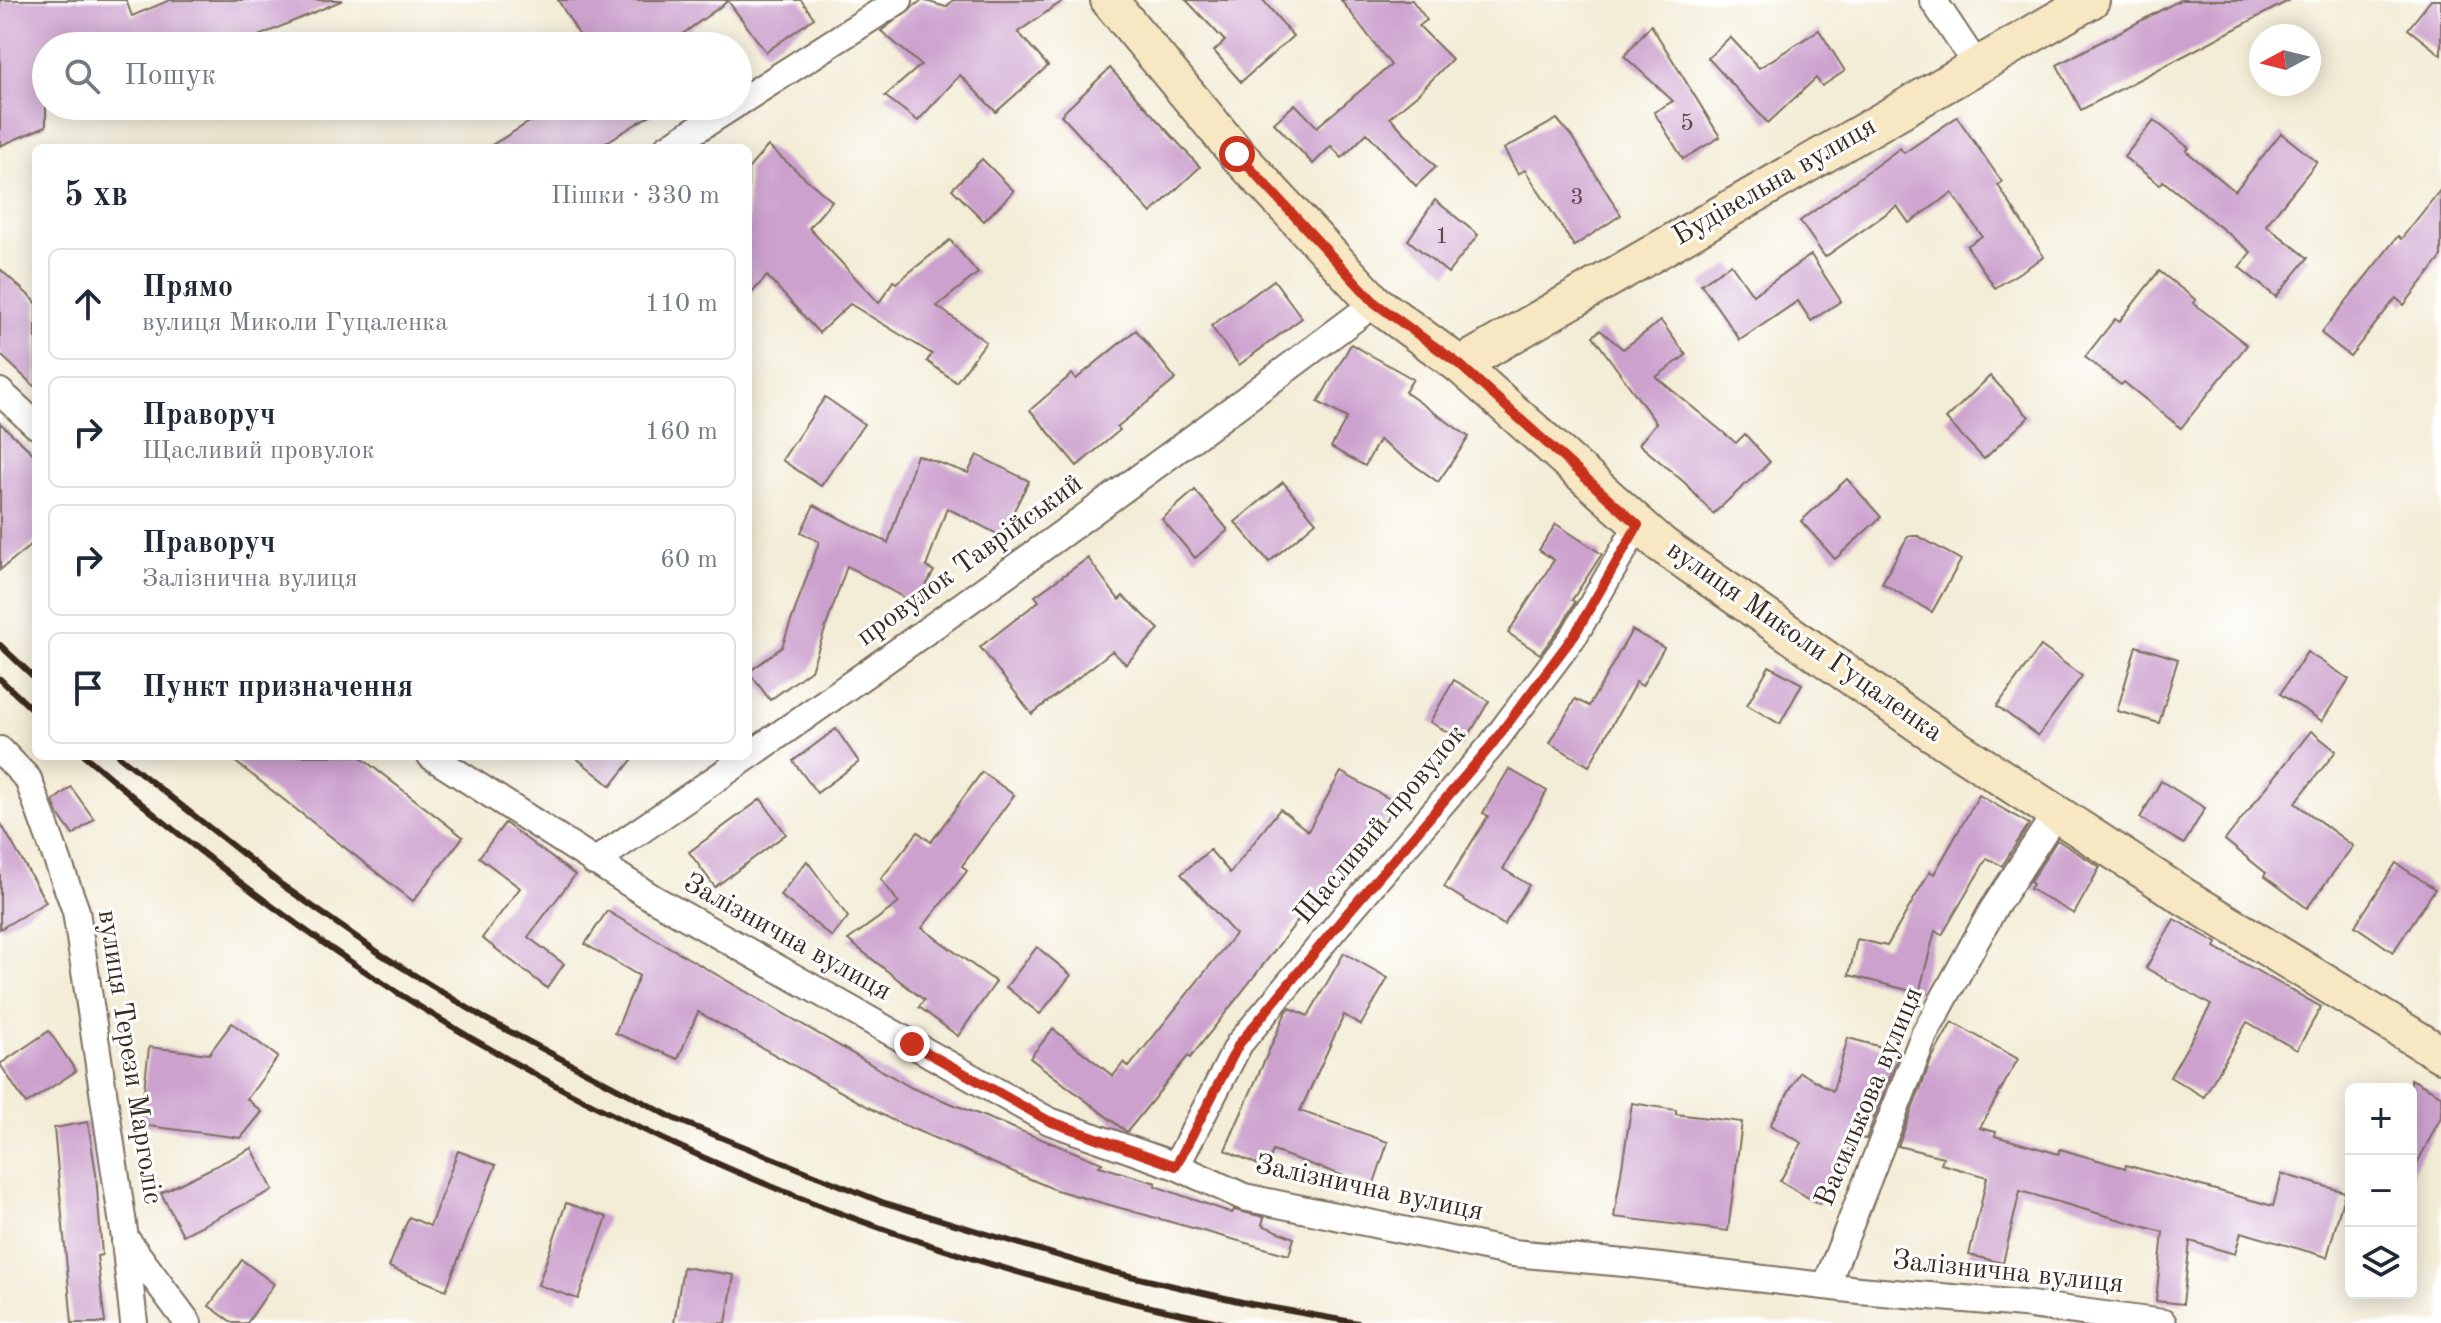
<!DOCTYPE html>
<html lang="uk">
<head>
<meta charset="utf-8">
<style>
  :root { --surface:#fff; --page:#f6f6f7; --text:#1f2937; --muted:#747a83; --line:#e0e1e3 }
  body { margin:0; font-family:"Old Standard TT",serif; background:var(--page); color:var(--text) }
  .controls { position:absolute; right:24px; bottom:24px; display:grid; overflow:hidden; border-radius:12px; box-shadow:0 4px 20px #0003 }
  .controls button { width:72px; height:72px; display:grid; place-items:center; padding:0; border:0; border-bottom:2px solid var(--line); background:var(--surface); color:var(--text); font:40px sans-serif }
  .compass { position:absolute; left:2249px; top:24px; width:72px; height:72px; border-radius:50%; background:var(--surface); box-shadow:0 4px 20px #0003; rotate:263deg }
  .stop { position:absolute; width:24px; height:24px; margin:-18px; border:6px solid #c8321e; border-radius:50%; background:#fff }
  .stop.end { background:#c8321e; border-color:#fff; box-shadow:0 2px 8px #0008 }
  .list { margin:0; padding:0; list-style:none }
  h2 { display:flex; justify-content:space-between; align-items:center; height:104px; margin:0; padding:0 32px; font-size:34px }
  h2 small { font-size:26px; font-weight:400; color:var(--muted) }
  .list li { display:grid; grid-template-columns:52px 1fr auto; gap:24px; align-items:center; box-sizing:border-box; height:112px; margin:0 16px 16px; padding:0 16px; border:2px solid var(--line); border-radius:12px }
  .list b { display:block; font-size:30px; white-space:nowrap }
  .list p { margin:0; font-size:26px; white-space:nowrap; color:var(--muted) }
  .list em { font-size:26px; font-style:normal; color:var(--muted) }
  .icon { flex:none; width:44px; height:44px; fill:none; stroke:currentColor; stroke-width:2; stroke-linecap:round; stroke-linejoin:round }
  .map { position:relative; flex:none; width:2441px; height:1323px; overflow:hidden }
  .search { position:absolute; background:var(--surface); box-shadow:0 4px 20px #0003; left:32px; top:32px; width:720px; height:88px; display:flex; align-items:center; gap:20px; box-sizing:border-box; padding:0 28px; border-radius:44px; color:var(--muted); font-size:30px }
  .panel { position:absolute; background:var(--surface); box-shadow:0 4px 20px #0003; left:32px; top:144px; width:720px; height:616px; border-radius:12px }
  .map>svg:first-child { display:block }
</style>
</head>
<body>
<div class="map">
<svg width="2441" height="1323" viewBox="0 0 2441 1323">
  <rect width="100%" height="100%" fill="#fff"/>
  <filter id="ink" filterUnits="userSpaceOnUse"><feTurbulence type="fractalNoise" baseFrequency=".0125" numOctaves="2"/><feDisplacementMap in="SourceGraphic" scale="16" xChannelSelector="R" yChannelSelector="G"/><feConvolveMatrix kernelMatrix="1 2 1 2 8 2 1 2 1" color-interpolation-filters="sRGB"/></filter>
  <filter id="wash" filterUnits="userSpaceOnUse"><feTurbulence type="fractalNoise" baseFrequency=".006" numOctaves="4" result="noise"/><feDisplacementMap in="SourceGraphic" scale="32" xChannelSelector="R" yChannelSelector="G"/><feGaussianBlur stdDeviation="1.8" result="paint"/><feColorMatrix in="noise" values="0 0 0 0 0 0 0 0 0 0 0 0 0 0 0 0 0 1.4 0 .05"/><feComposite in="paint" operator="in"/></filter>
  <g filter="url(#wash)">
    <rect width="100%" height="100%" fill="#f3ecd6"/>
    <g id="blocks">
      <!-- building -->
      <g fill="#cca1ce">
        <polygon points="0,0 126,0 132,16 170,0 343,0 235,46 46,46 46,126 0,146"/>
        <polygon points="558,0 801,0 814,18 766,52 728,1 666,46 586,46"/>
        <polygon points="922,0 946,7 953,0 1064,0 1018,32 1048,66 996,112 960,75 918,121 885,96 921,65 881,31"/>
        <polygon points="1186,0 1263,0 1293,36 1241,82 1214,51 1225,41"/>
        <polygon points="1341,0 1412,0 1427,20 1419,26 1452,59 1418,94 1390,117 1436,167 1416,186 1367,133 1342,158 1331,146 1313,164 1274,123 1295,104 1317,127 1391,65"/>
        <polygon points="2180,0 2290,0 2081,110 2057,65"/>
        <polygon points="2431,0 2441,0 2441,55 2408,29"/>
        <polygon points="1651,25 1720,137 1683,159 1654,112 1673,101 1624,56"/>
        <polygon points="1819,30 1845,71 1822,86 1816,78 1768,123 1708,58 1730,37 1759,68"/>
        <polygon points="1110,68 1200,167 1151,213 1061,115"/>
        <polygon points="556,106 665,106 597,148 487,148"/>
        <polygon points="1957,117 2002,182 1998,185 2044,257 1995,288 1967,246 1982,236 1952,193 1909,223 1897,206 1825,257 1800,221 1900,148 1904,153"/>
        <polygon points="1557,119 1572,137 1621,215 1574,246 1525,170 1518,174 1504,149"/>
        <polygon points="2154,120 2189,148 2186,151 2235,191 2281,133 2317,162 2266,225 2308,258 2276,297 2239,267 2251,252 2163,181 2160,185 2124,157"/>
        <polygon points="768,146 832,201 809,228 879,303 893,281 896,283 950,240 978,273 937,306 986,342 956,382 927,361 932,354 850,304 819,333 767,276 748,297 748,169"/>
        <polygon points="982,159 1014,191 984,221 952,189"/>
        <polygon points="2441,189 2441,258 2404,305 2396,298 2350,356 2321,333 2398,236 2401,239"/>
        <polygon points="1435,200 1478,235 1448,273 1408,240"/>
        <polygon points="1811,255 1841,301 1811,321 1798,301 1740,340 1701,284 1731,264 1753,295"/>
        <polygon points="0,269 36,302 36,388 0,354"/>
        <polygon points="2159,271 2196,300 2193,303 2247,345 2181,428 2124,382 2121,385 2085,357 2115,319 2119,322"/>
        <polygon points="1274,280 1302,318 1239,365 1211,326"/>
        <polygon points="1661,321 1686,355 1656,377 1736,443 1745,434 1770,462 1713,514 1685,483 1639,444 1656,423 1593,336 1600,330 1623,349"/>
        <polygon points="1136,330 1176,379 1117,427 1120,430 1077,466 1030,410 1072,374 1076,379"/>
        <polygon points="1351,344 1413,379 1405,392 1469,437 1438,482 1379,440 1365,466 1331,447 1347,418 1318,402"/>
        <polygon points="1990,376 2029,417 1984,459 1946,419"/>
        <polygon points="825,397 864,424 821,486 782,460"/>
        <polygon points="0,423 36,456 36,541 0,570"/>
        <polygon points="917,455 968,473 977,455 1029,481 1001,536 947,508 926,567 934,571 915,604 847,566 811,670 770,700 749,672 782,647 819,542 801,532 814,505 888,543"/>
        <polygon points="1847,479 1881,517 1835,559 1801,521"/>
        <polygon points="1283,482 1316,522 1269,562 1235,522"/>
        <polygon points="1195,490 1228,530 1195,558 1162,519"/>
        <polygon points="1556,524 1602,554 1572,600 1575,602 1562,625 1540,654 1508,633 1554,560 1539,550"/>
        <polygon points="1908,536 1918,536 1961,560 1932,612 1882,583"/>
        <polygon points="1088,558 1119,600 1123,596 1159,629 1126,664 1112,651 1032,714 980,647 1039,601 1035,596"/>
        <polygon points="1632,630 1664,648 1642,686 1636,682 1589,766 1550,743 1575,699 1589,706"/>
        <polygon points="2041,646 2082,676 2038,736 1997,706"/>
        <polygon points="2136,646 2178,659 2159,723 2117,711"/>
        <polygon points="2307,652 2349,679 2322,721 2280,694"/>
        <polygon points="1769,666 1802,684 1780,724 1747,705"/>
        <polygon points="1454,680 1489,701 1465,742 1430,722"/>
        <polygon points="836,729 859,762 817,793 793,761"/>
        <polygon points="2311,731 2336,751 2295,803 2353,846 2307,908 2264,876 2266,873 2225,840"/>
        <polygon points="228,756 359,756 463,837 413,901"/>
        <polygon points="574,756 635,756 611,786"/>
        <polygon points="1509,769 1547,791 1503,869 1529,885 1504,925 1444,887 1488,816 1483,813"/>
        <polygon points="982,772 1014,795 962,866 967,871 922,928 996,982 958,1036 919,1007 924,1000 848,940 899,903 881,879 918,832 931,842"/>
        <polygon points="1341,772 1395,802 1384,823 1357,856 1351,853 1190,1058 1188,1056 1127,1132 1030,1058 1053,1029 1113,1076 1124,1062 1129,1067 1235,934 1181,874 1210,850 1230,873 1280,809 1308,831"/>
        <polygon points="2161,781 2205,808 2184,844 2140,818"/>
        <polygon points="71,787 94,819 73,835 58,814 53,801"/>
        <polygon points="1979,795 2029,824 2002,866 1987,858 1942,935 1935,931 1919,993 1849,975 1857,939 1887,946 1930,871 1934,874"/>
        <polygon points="761,799 786,834 715,887 689,852"/>
        <polygon points="0,822 46,902 0,929"/>
        <polygon points="505,823 575,875 528,937 564,964 547,988 482,938 520,888 479,857"/>
        <polygon points="2057,840 2100,867 2074,914 2030,889 2033,884 2030,882"/>
        <polygon points="807,861 848,917 832,937 780,895"/>
        <polygon points="2396,863 2435,889 2393,952 2355,926"/>
        <polygon points="607,911 912,1088 1102,1163 1099,1166 1156,1183 1155,1186 1232,1213 1234,1210 1264,1217 1262,1225 1294,1238 1289,1255 1056,1190 890,1119 698,1012 678,1059 615,1033 639,976 585,944"/>
        <polygon points="2174,919 2217,943 2215,947 2321,1007 2297,1050 2247,1022 2204,1097 2170,1077 2211,1005 2146,968"/>
        <polygon points="1037,947 1071,975 1040,1014 1006,987"/>
        <polygon points="1344,953 1388,978 1361,1025 1344,1015 1300,1111 1388,1142 1373,1186 1273,1151 1265,1168 1225,1150 1286,1012 1290,1008 1308,1016"/>
        <polygon points="1952,1022 2018,1059 1980,1128 1996,1132 1995,1136 2059,1154 2060,1149 2125,1168 2126,1165 2273,1206 2282,1174 2345,1192 2327,1257 2241,1232 2235,1254 2190,1241 2183,1304 2156,1301 2163,1232 2020,1191 2003,1263 1969,1255 1987,1177 1941,1164 1943,1157 1898,1146 1932,1058"/>
        <polygon points="232,1023 278,1057 247,1099 262,1112 241,1138 140,1125 149,1047 209,1054"/>
        <polygon points="49,1031 76,1071 26,1104 0,1064"/>
        <polygon points="1848,1038 1900,1052 1866,1139 1856,1137 1819,1204 1780,1181 1802,1143 1770,1125 1800,1072 1833,1091"/>
        <polygon points="2411,1079 2441,1095 2441,1117 2411,1175"/>
        <polygon points="1632,1103 1676,1110 1676,1114 1742,1122 1728,1231 1614,1217"/>
        <polygon points="88,1122 96,1174 102,1255 97,1256 105,1323 72,1323 54,1128"/>
        <polygon points="252,1148 273,1190 183,1235 161,1193"/>
        <polygon points="458,1151 496,1165 446,1290 389,1267 409,1217 430,1226"/>
        <polygon points="566,1203 607,1217 578,1299 538,1285"/>
        <polygon points="242,1260 274,1284 247,1323 233,1323 209,1306"/>
        <polygon points="683,1267 734,1275 726,1323 674,1323"/>
      </g>
    </g>
  </g>
  <g filter="url(#ink)">
    <use href="#blocks" fill-opacity="0" stroke="#7b6e5e" stroke-width="2"/>
    <g fill="none" stroke-linecap="round" stroke-linejoin="round">
      <!-- street casing -->
      <g stroke="#7b6e5e" stroke-width="30">
        <g id="street">
          <polyline points="1933,0 1977,66"/>
          <polyline points="738,103 899,0"/>
          <polyline points="667,148 733,106"/>
          <polyline points="0,392 36,425"/>
          <polyline points="0,750 28,779 76,911 125,1238 188,1323"/>
          <polyline points="431,756 651,897 1049,1121 1176,1166 1244,1197 1513,1253 1625,1263 1859,1290 2023,1304 2163,1323"/>
          <path d="M594,862C860,682 1119,495 1375,303"/>
          <polyline points="1176,1166 1239,1044 1345,916 1490,747 1575,634 1638,525"/>
          <polyline points="125,1241 134,1323"/>
          <polyline points="1826,1286 1924,1035 1992,911 2056,813"/>
        </g>
      </g>
      <!-- secondary casing -->
      <g stroke="#7b6e5e" stroke-width="40">
        <g id="secondary">
          <polyline points="1109,0 1237,154 1375,303 1460,365 1662,545 1922,726 2183,896 2441,1054"/>
          <polyline points="1460,365 2091,0"/>
        </g>
      </g>
      <!-- street -->
      <use href="#street" stroke="#fff" stroke-width="26"/>
      <!-- secondary -->
      <use href="#secondary" stroke="#f7e8c3" stroke-width="36"/>
      <!-- rail -->
      <g stroke="#3b2a1e" stroke-width="6">
        <polyline points="0,645 36,679"/>
        <polyline points="0,679 36,713"/>
        <path d="M85,756C170,829 258,899 351,962C613,1140 914,1260 1224,1323"/>
        <polyline points="119,756 282,885 382,955 484,1018 675,1119 882,1202 1109,1271 1251,1304 1358,1323"/>
      </g>
    </g>
  </g>
  <g fill="none" stroke-linecap="round" stroke-linejoin="round" filter="url(#ink)">
    <!-- route -->
    <polyline stroke="#c8321e" stroke-width="10" points="912,1044 1049,1121 1176,1166 1239,1044 1345,916 1490,747 1575,634 1638,525 1460,365 1375,303 1237,154"/>
  </g>
  <g text-anchor="middle" dominant-baseline="central" stroke-width="6" stroke-linejoin="round" paint-order="stroke">
    <!-- number labels -->
    <g font-size="24" fill="#5f484a">
      <text x="1687" y="124">5</text>
      <text x="1577" y="198">3</text>
      <text x="1442" y="237">1</text>
    </g>
    <!-- street labels -->
    <g font-size="28" fill="#3b2a1e" stroke="#fff">
      <text transform="translate(1775 182) rotate(-30)">Будівельна вулиця</text>
      <text transform="translate(970 561) rotate(-36)">провулок Таврійський</text>
      <text transform="translate(1804 642) rotate(35)">вулиця Миколи Гуцаленка</text>
      <text transform="translate(1381 825) rotate(-50)">Щасливий провулок</text>
      <text transform="translate(787 938) rotate(29)">Залізнична вулиця</text>
      <text transform="translate(129 1057) rotate(81)">вулиця Терези Марголіс</text>
      <text transform="translate(1870 1097) rotate(-67)">Василькова вулиця</text>
      <text transform="translate(1369 1189) rotate(12)">Залізнична вулиця</text>
      <text transform="translate(2008 1273) rotate(6)">Залізнична вулиця</text>
    </g>
  </g>
</svg>
<div class="controls">
<button>+</button>
<button>−</button>
<button><svg class="icon" aria-label="layers" viewBox="0 0 24 24"><path d="M12 4l9 5-9 5-9-5zM3 14l9 5 9-5"/></svg></button>
</div>
<svg class="compass" viewBox="-18 -18 36 36"><path d="M0-13l5 13h-10z" fill="#e53935"/><path d="M0 13l5-13h-10z" fill="#747a83"/></svg>
<div class="stop" style="left:1237px;top:154px"></div>
<div class="stop end" style="left:912px;top:1044px"></div>
<div class="search"><svg class="icon" aria-label="search" viewBox="0 0 24 24"><circle cx="10" cy="10" r="6"/><path d="M15 15l6 6"/></svg>Пошук</div>
<section class="panel">
<h2>5 хв<small>Пішки · 330 m</small></h2>
<ul class="list">
<li><svg class="icon" aria-label="ahead" viewBox="0 0 24 24"><path d="M12 20V5M6 11l6-6 6 6"/></svg><div><b>Прямо</b><p>вулиця Миколи Гуцаленка</p></div><em>110 m</em></li>
<li><svg class="icon" aria-label="right" viewBox="0 0 24 24"><path d="M7 20v-9h11M14 6l5 5-5 5"/></svg><div><b>Праворуч</b><p>Щасливий провулок</p></div><em>160 m</em></li>
<li><svg class="icon" aria-label="right" viewBox="0 0 24 24"><path d="M7 20v-9h11M14 6l5 5-5 5"/></svg><div><b>Праворуч</b><p>Залізнична вулиця</p></div><em>60 m</em></li>
<li><svg class="icon" aria-label="arrive" viewBox="0 0 24 24"><path d="M6 21V4h12l-3 4 3 4H6"/></svg><div><b>Пункт призначення</b></div></li>
</ul>
</section>
</div>
</body>
</html>
